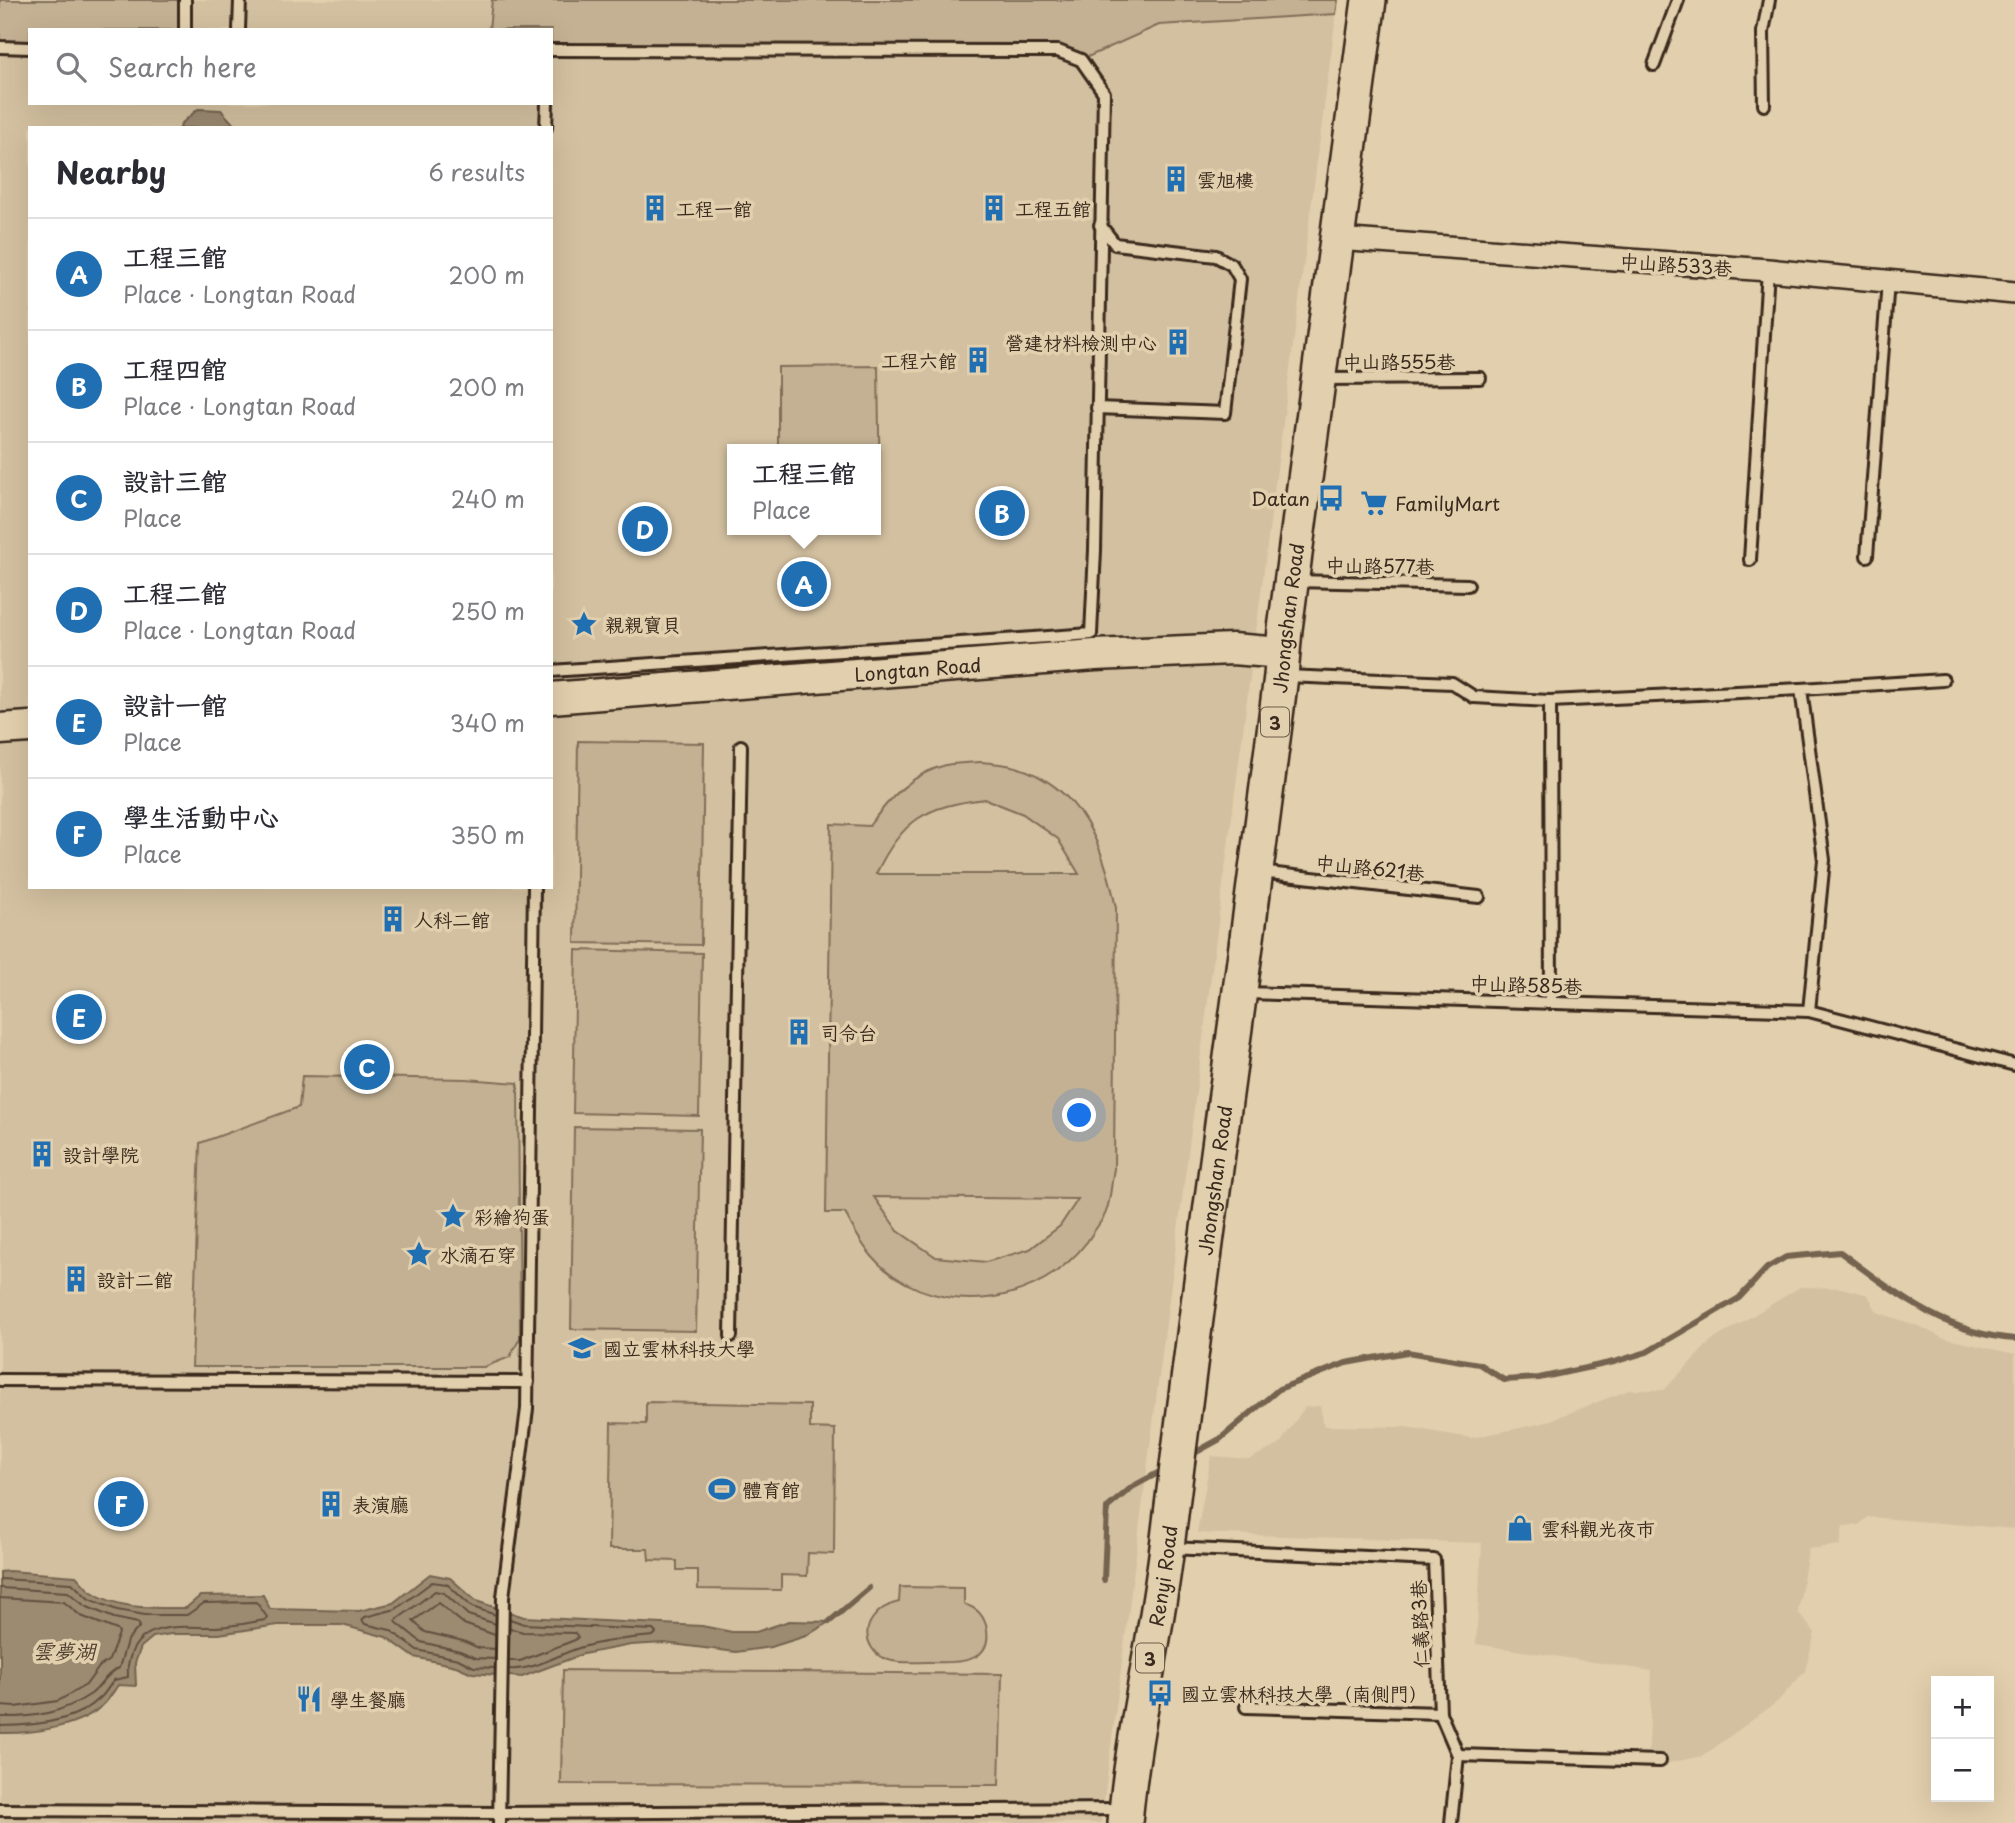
<!DOCTYPE html>
<html lang="en">
<head>
<meta charset="utf-8">
<style>
  :root { --surface:#fff; --page:#f7f7f7; --text:#2b2b33; --muted:#7c7c81; --line:#e1e1e2; --accent:#1f6fb2 }
  body { margin:0; font-family:"Playpen Sans","LXGW WenKai TC",sans-serif; background:var(--page); color:var(--text) }
  .controls { position:absolute; right:21px; bottom:21px; display:grid; overflow:hidden; border-radius:0px; box-shadow:0 7px 28px #0002 }
  .controls button { width:63px; height:63px; display:grid; place-items:center; padding:0; border:0; border-bottom:2px solid var(--line); background:var(--surface); color:var(--text); font:35px sans-serif }
  .you { position:absolute; left:1080px; top:1116px; width:24px; height:24px; margin:-18px; border:5px solid #fff; border-radius:50%; background:#1a73e8; box-shadow:0 0 0 10px #1a73e833 }
  .badge { display:grid; place-items:center; width:46px; height:46px; border-radius:50%; background:var(--accent); color:#fff; font-size:23px; font-weight:700 }
  .pin { position:absolute; translate:-50% -50%; border:4px solid #fff; box-shadow:0 2px 7px #0006 }
  .popup { position:absolute; left:727px; top:444px; width:154px; height:91px; box-sizing:border-box; display:grid; place-content:center; border-radius:0px; background:var(--surface); filter:drop-shadow(0 2px 5px #0005); font-size:23px; white-space:nowrap; color:var(--muted) }
  .popup b { font-size:26px; color:var(--text) }
  .popup::after { content:''; position:absolute; left:50%; top:100%; margin-left:-14px; border:14px solid transparent; border-top-color:var(--surface) }
  .list { margin:0; padding:0; list-style:none }
  h2 { display:flex; justify-content:space-between; align-items:center; height:91px; margin:0; padding:0 28px; font-size:30px }
  h2 small { font-size:23px; font-weight:400; color:var(--muted) }
  .list li { display:grid; grid-template-columns:46px 1fr auto; gap:21px; align-items:center; box-sizing:border-box; height:112px; padding:0 28px; border-top:2px solid var(--line) }
  .list b { display:block; font-size:26px; white-space:nowrap }
  .list p { margin:0; font-size:23px; white-space:nowrap; color:var(--muted) }
  .list em { font-size:23px; font-style:normal; color:var(--muted) }
  .icon { flex:none; width:38px; height:38px; fill:none; stroke:currentColor; stroke-width:2; stroke-linecap:round; stroke-linejoin:round }
  .map { position:relative; flex:none; width:2015px; height:1823px; overflow:hidden }
  .search { position:absolute; background:var(--surface); box-shadow:0 7px 28px #0002; left:28px; top:28px; width:525px; height:77px; display:flex; align-items:center; gap:18px; box-sizing:border-box; padding:0 24px; border-radius:0px; color:var(--muted); font-size:26px }
  .panel { position:absolute; background:var(--surface); box-shadow:0 7px 28px #0002; left:28px; top:126px; width:525px; height:763px; border-radius:0px }
  .map>svg:first-child { display:block }
</style>
</head>
<body>
<div class="map">
<svg width="2015" height="1823" viewBox="0 0 2015 1823">
  <rect width="100%" height="100%" fill="#e2cfad"/>
  <filter id="ink" filterUnits="userSpaceOnUse"><feTurbulence type="fractalNoise" baseFrequency=".0143" numOctaves="2"/><feDisplacementMap in="SourceGraphic" scale="14" xChannelSelector="R" yChannelSelector="G"/><feConvolveMatrix kernelMatrix="1 2 1 2 8 2 1 2 1" color-interpolation-filters="sRGB"/></filter>
  <g filter="url(#ink)">
    <!-- built -->
    <g fill="#d3c0a0" fill-rule="evenodd">
      <path d="M0,0H1338L1101,1823H0ZM30,30H551V103H30ZM30,128H551V887H30ZM732,449H876V530H732Z"/>
      <polygon points="1800,1287 1841,1288 1868,1295 1877,1312 1921,1327 1942,1338 2015,1354 2015,1529 1868,1517 1859,1525 1843,1526 1840,1545 1808,1549 1798,1612 1815,1633 1805,1671 1777,1702 1703,1756 1648,1767 1652,1671 1476,1644 1482,1543 1197,1533 1211,1456 1249,1459 1279,1445 1305,1407 1320,1406 1324,1426 1406,1427 1471,1438 1543,1423 1629,1390 1664,1390 1711,1341"/>
    </g>
    <!-- green -->
    <g fill="#c4b193" stroke="#806e58" stroke-width="2" fill-rule="evenodd">
      <polygon points="0,0 185,0 185,30 30,30 30,48 0,47"/>
      <polygon points="492,0 1338,0 1336,14 1159,25 1081,60 1058,51 551,49 551,30 489,30"/>
      <polygon points="878,366 880,497 876,497 876,449 778,449 778,367"/>
      <polygon points="578,741 704,743 701,945 575,943"/>
      <path d="M979,762C991,763 1004,764 1016,767C1082,787 1104,847 1116,908L1114,1169C1111,1183 1111,1199 1106,1212C1104,1218 1099,1224 1095,1230C1055,1297 960,1321 894,1276C870,1260 858,1238 845,1213H826L831,824L869,826C889,799 912,773 946,765C956,763 968,763 979,762ZM985,799L1023,814L1058,839L1079,874H876C902,819 926,806 985,799ZM874,1197L1077,1199H1078L1060,1226L1030,1249L986,1262L936,1257L898,1231Z"/>
      <polygon points="576,950 702,953 699,1116 573,1113"/>
      <polygon points="302,1076 466,1079 518,1083 520,1338 510,1357 484,1367 192,1367 200,1143 299,1107"/>
      <polygon points="574,1127 700,1129 696,1331 571,1329"/>
      <polygon points="646,1402 810,1405 810,1428 835,1429 834,1554 808,1553 807,1576 781,1575 781,1590 698,1589 698,1570 677,1570 677,1561 649,1560 648,1549 609,1549 611,1423 646,1424"/>
      <path d="M900,1587L964,1588V1604C976,1608 982,1613 986,1625C996,1666 952,1663 927,1662C910,1662 882,1666 872,1648C858,1626 879,1606 899,1602Z"/>
      <polygon points="563,1670 1002,1674 999,1785 561,1784"/>
    </g>
    <!-- water -->
    <g fill="#9c8a71" stroke="#756450" stroke-width="2">
      <polygon points="198,109 221,110 237,128 180,128 181,124"/>
      <path d="M9,1571L76,1576C81,1581 86,1588 92,1592C119,1610 155,1608 186,1608L200,1596L263,1595L270,1609L359,1611L393,1603L430,1574L450,1578L476,1601L524,1617L702,1626L732,1632H756L789,1621L829,1622L806,1636L771,1647L736,1652L664,1643L631,1645L583,1654L522,1677L472,1673L456,1666L414,1657L386,1637L342,1625H278L219,1634H171L153,1637L141,1647L135,1663L136,1686L118,1685C114,1691 110,1698 105,1703C82,1727 32,1734 0,1733V1572Z"/>
    </g>
    <g fill="none" stroke-linecap="round" stroke-linejoin="round">
      <!-- shore -->
      <g stroke="#62503f" stroke-width="2">
        <path d="M0,1579L72,1583L89,1599L117,1610L145,1615H187L204,1603L256,1602L267,1617L265,1620C249,1623 232,1626 216,1627C184,1628 138,1619 129,1661C127,1666 128,1672 128,1677L114,1680C109,1686 106,1693 100,1698C77,1722 31,1726 0,1726"/>
        <path d="M0,1588L68,1592L85,1606L114,1618L138,1623L140,1626L127,1641L119,1668C105,1674 102,1686 91,1694C63,1713 33,1718 0,1717"/>
        <polyline points="0,1598 64,1602 81,1616 117,1630 119,1633 109,1660 99,1667 86,1685 58,1701 15,1707 0,1706"/>
        <polyline points="495,1649 479,1648 463,1641 425,1632 413,1621 438,1603 464,1624 495,1635"/>
        <polyline points="495,1659 476,1658 460,1651 421,1642 395,1621 435,1591 444,1593 468,1615 496,1624"/>
        <polyline points="509,1661 520,1661 575,1640 578,1637 575,1633 523,1632 509,1628"/>
        <polyline points="495,1668 474,1667 458,1659 417,1650 390,1630 365,1624 362,1620 365,1617 396,1609 432,1582 447,1584 472,1607 496,1615"/>
        <path d="M509,1669C534,1671 558,1654 582,1647C605,1641 630,1638 653,1636L656,1633L653,1630L524,1624L510,1619"/>
      </g>
      <!-- stream -->
      <g stroke="#756450" stroke-width="6">
        <path d="M1189,1456L1220,1439L1279,1389L1346,1363L1407,1352L1479,1364L1504,1380L1539,1378L1614,1362L1647,1352L1739,1298L1767,1268L1786,1257L1840,1252C1894,1292 1945,1334 2015,1339"/>
        <polyline points="1104,1580 1107,1508 1132,1487 1167,1468"/>
        <polyline points="829,1622 869,1588"/>
      </g>
      <!-- lane casing -->
      <g stroke="#3b2a1e" stroke-width="16">
        <g id="lane">
          <polyline points="185,30 185,0"/>
          <polyline points="239,30 240,0"/>
          <polyline points="0,47 30,48"/>
          <polyline points="551,50 1058,51 1081,60 1104,93 1095,550 1091,634 551,671"/>
          <polyline points="1654,65 1678,0"/>
          <polyline points="1764,105 1763,32 1769,0"/>
          <polyline points="546,128 547,103"/>
          <polyline points="1321,379 1480,378"/>
          <polyline points="1097,408 1225,413 1240,279 1232,265 1216,256 1115,244 1100,225"/>
          <polyline points="1867,556 1888,281"/>
          <polyline points="1750,560 1768,270"/>
          <polyline points="1294,581 1468,585"/>
          <polyline points="1286,676 1452,683 1474,697 1550,701 1801,689 1824,860 1809,1011"/>
          <polyline points="1801,689 1943,680"/>
          <polyline points="1550,701 1551,1003"/>
          <polyline points="1259,872 1479,897"/>
          <polyline points="1245,993 1809,1011 2015,1065"/>
          <polyline points="731,1336 741,746"/>
          <polyline points="0,1380 528,1382"/>
          <polyline points="1170,1548 1434,1560 1440,1713 1458,1755 1451,1823"/>
          <polyline points="1246,1707 1440,1713"/>
          <polyline points="1458,1755 1660,1761"/>
          <polyline points="0,1810 499,1813 1124,1809"/>
          <polyline points="499,1823 503,1597 527,1409 534,887"/>
        </g>
      </g>
      <!-- street casing -->
      <g stroke="#3b2a1e" stroke-width="26">
        <polyline id="street" points="1337,239 1768,270 2015,293"/>
      </g>
      <!-- secondary casing -->
      <g stroke="#3b2a1e" stroke-width="35">
        <g id="secondary">
          <path id="s1" d="M551,698L1095,655L1232,649L1283,653"/>
          <polyline points="0,729 30,727"/>
        </g>
      </g>
      <!-- primary casing -->
      <g stroke="#3b2a1e" stroke-width="38">
        <g id="primary">
          <path id="s2" d="M1125,1823C1133,1730 1156,1639 1167,1547C1202,1257 1245,967 1281,676L1285,629L1369,0"/>
        </g>
      </g>
      <!-- lane -->
      <use href="#lane" stroke="#e2cfad" stroke-width="10"/>
      <!-- street -->
      <use href="#street" stroke="#e2cfad" stroke-width="21"/>
      <!-- secondary -->
      <use href="#secondary" stroke="#e2cfad" stroke-width="30"/>
      <!-- primary -->
      <use href="#primary" stroke="#e2cfad" stroke-width="33"/>
    </g>
  </g>
  <!-- icons -->
  <defs>
    <g id="building-bare" transform="scale(2.1)"><path d="M-4-6H4V6H1V3H-1V6H-4ZM-2.5-4.3h1.7v1.8h-1.7ZM.8-4.3h1.7v1.8H.8ZM-2.5-1h1.7V.8h-1.7ZM.8-1h1.7V.8H.8Z" fill="#1f6fb2" stroke="#e2cfad" stroke-width="2.5" paint-order="stroke"/></g>
    <g id="bus-bare" transform="scale(2.1)"><path d="M-5-6H5V4H4V6H2V4H-2V6H-4V4H-5ZM-3.5-4V0h7V-4ZM-3.5 1.2v1.5H-2V1.2ZM2 1.2v1.5H3.5V1.2Z" fill="#1f6fb2" stroke="#e2cfad" stroke-width="2.5" paint-order="stroke"/></g>
    <g id="supermarket-bare" transform="scale(2.1)"><path d="M-6-5.5h2.5l.6 2H6L4.5 2H-2.5L-4.4-4H-6ZM-1.5 3.2a1.3 1.3 0 1 0 .1 0ZM3 3.2a1.3 1.3 0 1 0 .1 0Z" fill="#1f6fb2" stroke="#e2cfad" stroke-width="2.5" paint-order="stroke"/></g>
    <g id="sight-bare" transform="scale(2.1)"><path d="M0-6L1.8-2.2L6-1.7L2.9 1.2L3.7 5.4L0 3.3L-3.7 5.4L-2.9 1.2L-6-1.7L-1.8-2.2Z" fill="#1f6fb2" stroke="#e2cfad" stroke-width="2.5" paint-order="stroke"/></g>
    <g id="university-bare" transform="scale(2.1)"><path d="M0-5L7-2L0 1L-7-2ZM-4 1L0 2.5L4 1V4Q0 6-4 4Z" fill="#1f6fb2" stroke="#e2cfad" stroke-width="2.5" paint-order="stroke"/></g>
    <g id="stadium-bare" transform="scale(2.1)"><path d="M0-5a6.5 5 0 1 0 0 10a6.5 5 0 1 0 0-10ZM-3.5-1.8h7v3.6h-7Z" fill="#1f6fb2" stroke="#e2cfad" stroke-width="2.5" paint-order="stroke"/></g>
    <g id="shop-bare" transform="scale(2.1)"><path d="M-5-2.5h2.3a2.7 3.5 0 0 1 5.4 0H5L5.5 6h-11ZM-1.5-2.5h3a1.5 2.3 0 0 0-3 0Z" fill="#1f6fb2" stroke="#e2cfad" stroke-width="2.5" paint-order="stroke"/></g>
    <g id="restaurant-bare" transform="scale(2.1)"><path d="M-5-6h1v4h1v-4h1v4h1v-4h1v5L-1.5 .5V6h-2V.5L-5-1ZM5-6V6H3V1.5H1.5Q1.5-4 5-6Z" fill="#1f6fb2" stroke="#e2cfad" stroke-width="2.5" paint-order="stroke"/></g>
  </defs>
  <g fill-rule="evenodd">
    <use href="#building-bare" x="1176" y="179"/>
    <use href="#building-bare" x="655" y="208"/>
    <use href="#building-bare" x="994" y="208"/>
    <use href="#building-bare" x="1178" y="342"/>
    <use href="#building-bare" x="978" y="360"/>
    <use href="#bus-bare" x="1331" y="498"/>
    <use href="#supermarket-bare" x="1374" y="503"/>
    <use href="#sight-bare" x="584" y="624"/>
    <use href="#building-bare" x="393" y="919"/>
    <use href="#building-bare" x="799" y="1032"/>
    <use href="#building-bare" x="42" y="1154"/>
    <use href="#sight-bare" x="453" y="1216"/>
    <use href="#sight-bare" x="419" y="1254"/>
    <use href="#building-bare" x="76" y="1279"/>
    <use href="#university-bare" x="582" y="1348"/>
    <use href="#stadium-bare" x="722" y="1489"/>
    <use href="#building-bare" x="331" y="1504"/>
    <use href="#shop-bare" x="1520" y="1528"/>
    <use href="#bus-bare" x="1160" y="1693"/>
    <use href="#restaurant-bare" x="309" y="1699"/>
  </g>
  <g text-anchor="middle" dominant-baseline="central" stroke-width="7" stroke-linejoin="round" paint-order="stroke">
    <!-- shield labels -->
    <g fill="#e2cfad" stroke="#6d5c49" stroke-width="2">
      <rect x="1261" y="707.5" width="28" height="29" rx="5"/>
      <rect x="1136" y="1643.5" width="28" height="29" rx="5"/>
    </g>
    <g font-size="18" font-weight="bold" fill="#3b2a1e">
      <text x="1275" y="722">3</text>
      <text x="1150" y="1658">3</text>
    </g>
    <!-- poi labels -->
    <g font-size="19" fill="#3b2a1e" stroke="#e2cfad" text-anchor="start">
      <text x="1197" y="179">雲旭樓</text>
      <text x="676" y="208">工程一館</text>
      <text x="1015" y="208">工程五館</text>
      <text x="1157" y="342" text-anchor="end">營建材料檢測中心</text>
      <text x="957" y="360" text-anchor="end">工程六館</text>
      <text x="1310" y="498" text-anchor="end">Datan</text>
      <text x="1395" y="503">FamilyMart</text>
      <text x="605" y="624">親親寶貝</text>
      <text x="414" y="919">人科二館</text>
      <text x="820" y="1032">司令台</text>
      <text x="63" y="1154">設計學院</text>
      <text x="474" y="1216">彩繪狗蛋</text>
      <text x="440" y="1254">水滴石穿</text>
      <text x="97" y="1279">設計二館</text>
      <text x="603" y="1348">國立雲林科技大學</text>
      <text x="743" y="1489">體育館</text>
      <text x="352" y="1504">表演廳</text>
      <text x="1541" y="1528">雲科觀光夜市</text>
      <text x="1181" y="1693">國立雲林科技大學（南側門）</text>
      <text x="330" y="1699">學生餐廳</text>
    </g>
    <!-- street labels -->
    <g font-size="19" fill="#3b2a1e" stroke="#e2cfad">
      <text transform="translate(1676 264) rotate(4)">中山路533巷</text>
      <text x="1399" y="361">中山路555巷</text>
      <text transform="translate(1380 565) rotate(1)">中山路577巷</text>
      <text stroke="none"><textPath href="#s2" startOffset="1216">Jhongshan Road</textPath></text>
      <text stroke="none"><textPath href="#s1" startOffset="368">Longtan Road</textPath></text>
      <text transform="translate(1370 867) rotate(6)">中山路621巷</text>
      <text transform="translate(1526 984) rotate(2)">中山路585巷</text>
      <text stroke="none"><textPath href="#s2" startOffset="649">Jhongshan Road</textPath></text>
      <text stroke="none"><textPath href="#s2" startOffset="250">Renyi Road</textPath></text>
      <text transform="translate(1419 1624) rotate(-92)">仁義路3巷</text>
    </g>
    <!-- water labels -->
    <g font-size="21" font-style="italic" fill="#4e3d2f" stroke="#e2cfad">
      <text x="64" y="1650">雲夢湖</text>
    </g>
  </g>
</svg>
<div class="controls">
<button>+</button>
<button>−</button>
</div>
<div class="you"></div>
<div class="pin badge" style="left:804px;top:584px">A</div>
<div class="popup"><b>工程三館</b>Place</div>
<div class="pin badge" style="left:1002px;top:513px">B</div>
<div class="pin badge" style="left:367px;top:1067px">C</div>
<div class="pin badge" style="left:645px;top:529px">D</div>
<div class="pin badge" style="left:79px;top:1017px">E</div>
<div class="pin badge" style="left:121px;top:1504px">F</div>
<div class="search"><svg class="icon" aria-label="search" viewBox="0 0 24 24"><circle cx="10" cy="10" r="6"/><path d="M15 15l6 6"/></svg>Search here</div>
<section class="panel">
<h2>Nearby<small>6 results</small></h2>
<ul class="list">
<li><span class="badge">A</span><div><b>工程三館</b><p>Place · Longtan Road</p></div><em>200 m</em></li>
<li><span class="badge">B</span><div><b>工程四館</b><p>Place · Longtan Road</p></div><em>200 m</em></li>
<li><span class="badge">C</span><div><b>設計三館</b><p>Place</p></div><em>240 m</em></li>
<li><span class="badge">D</span><div><b>工程二館</b><p>Place · Longtan Road</p></div><em>250 m</em></li>
<li><span class="badge">E</span><div><b>設計一館</b><p>Place</p></div><em>340 m</em></li>
<li><span class="badge">F</span><div><b>學生活動中心</b><p>Place</p></div><em>350 m</em></li>
</ul>
</section>
</div>
</body>
</html>
